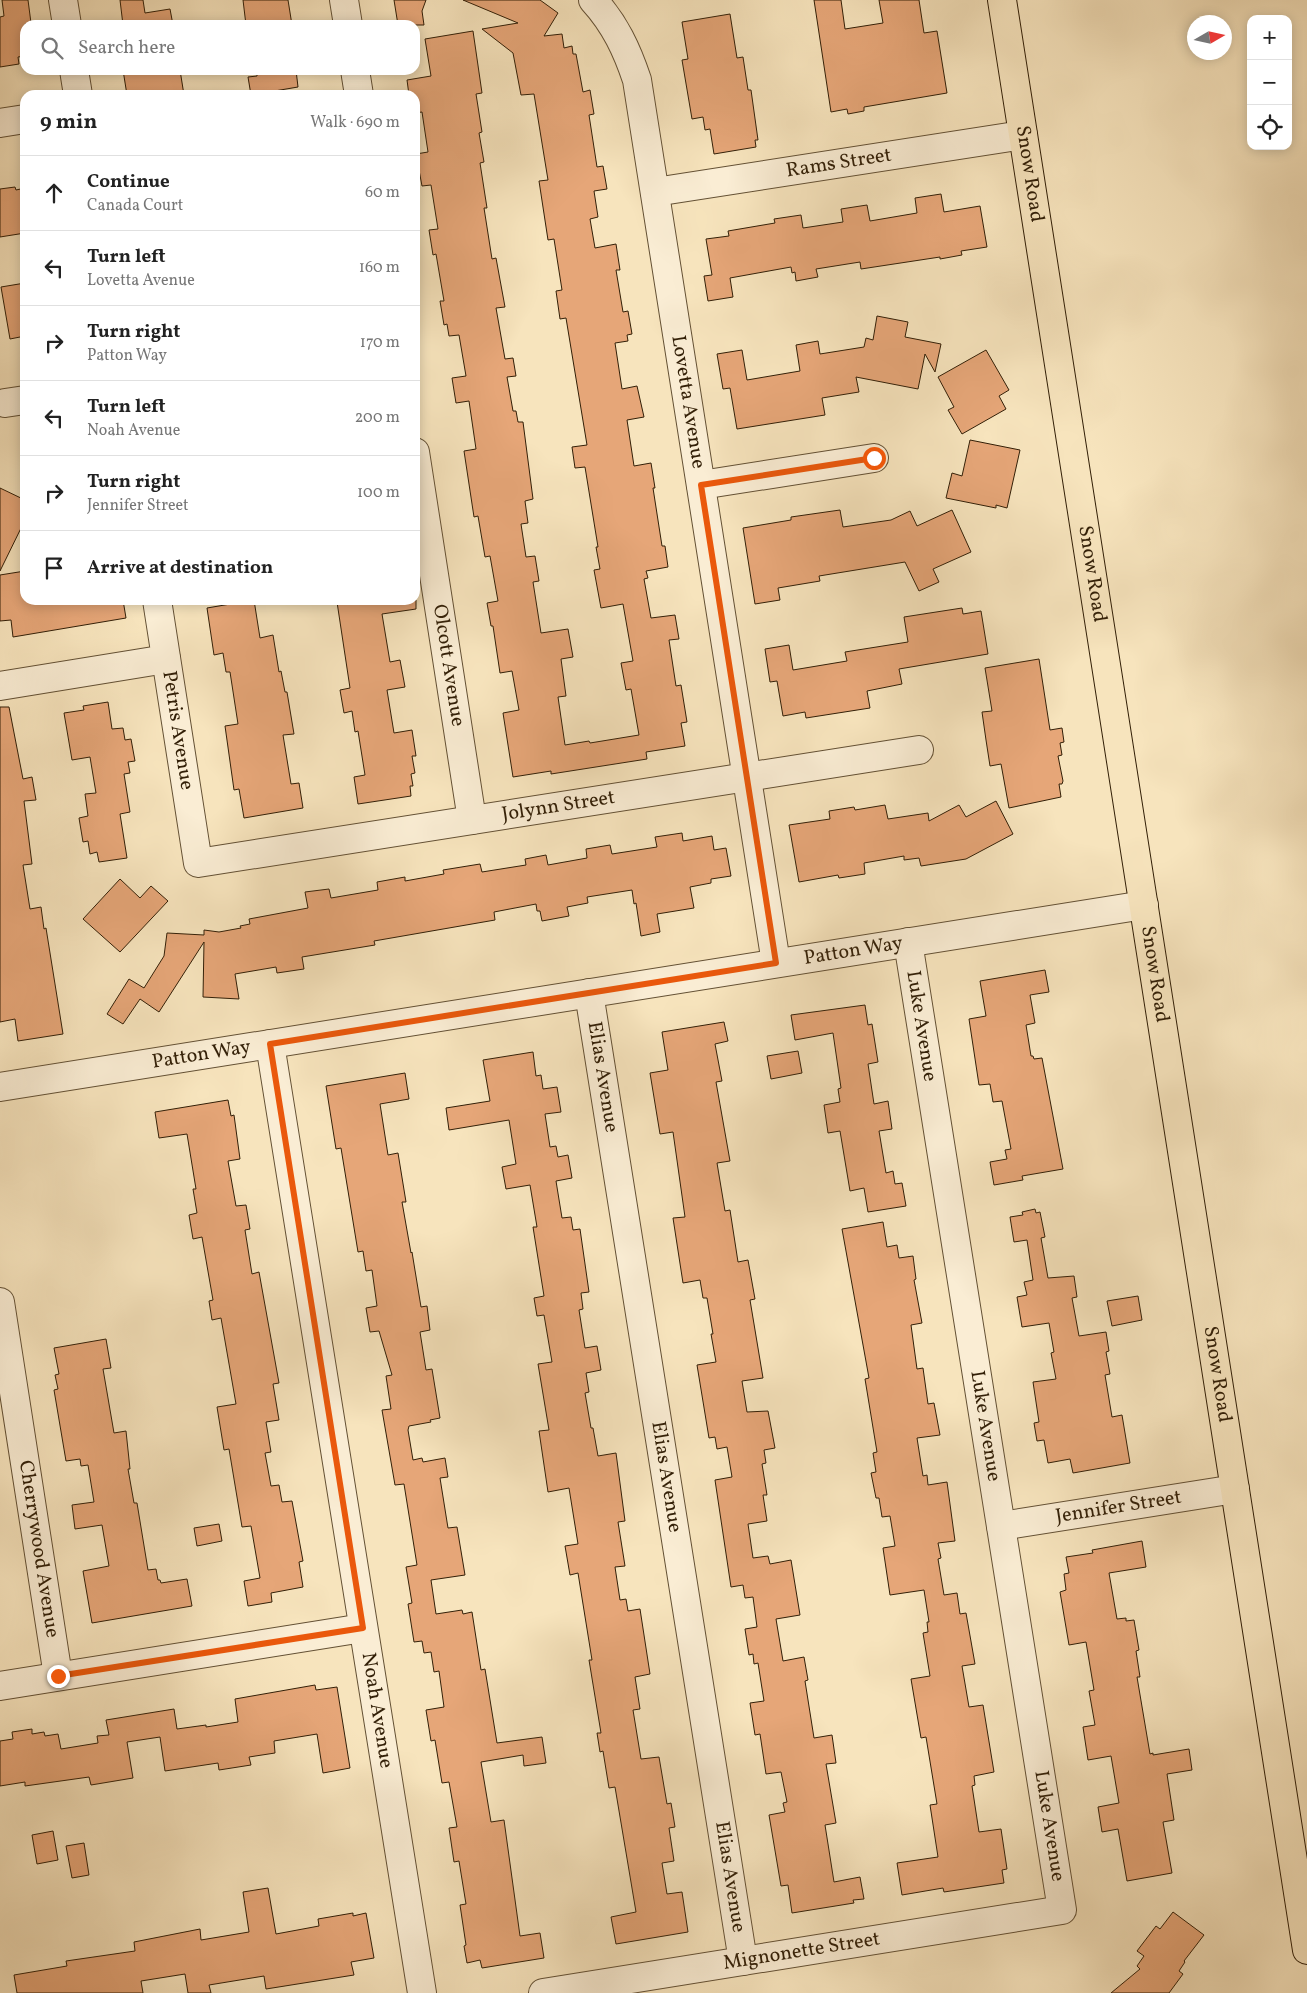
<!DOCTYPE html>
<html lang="en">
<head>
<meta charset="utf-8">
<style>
  :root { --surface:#fff; --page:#f6f6f6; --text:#222; --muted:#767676; --line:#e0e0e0 }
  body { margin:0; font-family:Vollkorn,serif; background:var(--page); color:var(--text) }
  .controls { position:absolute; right:15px; top:15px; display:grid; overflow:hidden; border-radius:10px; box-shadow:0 2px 12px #0003 }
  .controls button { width:45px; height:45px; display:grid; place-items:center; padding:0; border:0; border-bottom:1px solid var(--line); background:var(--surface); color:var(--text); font:25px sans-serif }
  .compass { position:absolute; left:1187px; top:15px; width:45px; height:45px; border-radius:50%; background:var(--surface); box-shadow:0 2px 12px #0003; rotate:81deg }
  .stop { position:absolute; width:15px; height:15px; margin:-11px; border:4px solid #ea580c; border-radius:50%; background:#fff }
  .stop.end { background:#ea580c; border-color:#fff; box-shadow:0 1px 5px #0008 }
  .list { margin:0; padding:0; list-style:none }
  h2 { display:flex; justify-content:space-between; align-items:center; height:65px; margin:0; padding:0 20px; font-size:21px }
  h2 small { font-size:16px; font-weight:400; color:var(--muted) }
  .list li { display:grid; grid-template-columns:32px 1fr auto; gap:15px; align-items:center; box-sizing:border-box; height:75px; padding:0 20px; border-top:1px solid var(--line) }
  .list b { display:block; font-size:19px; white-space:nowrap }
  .list p { margin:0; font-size:16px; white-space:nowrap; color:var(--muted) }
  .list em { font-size:16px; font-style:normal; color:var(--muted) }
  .icon { flex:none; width:28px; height:28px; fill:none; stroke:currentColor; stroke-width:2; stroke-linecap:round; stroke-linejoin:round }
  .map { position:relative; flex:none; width:1307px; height:1993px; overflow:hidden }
  .search { position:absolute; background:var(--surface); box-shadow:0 2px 12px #0003; left:20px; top:20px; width:400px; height:55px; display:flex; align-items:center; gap:12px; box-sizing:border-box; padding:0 18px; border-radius:15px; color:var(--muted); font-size:19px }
  .panel { position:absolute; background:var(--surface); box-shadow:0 2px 12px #0003; left:20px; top:90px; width:400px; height:515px; border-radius:15px }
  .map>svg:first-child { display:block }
</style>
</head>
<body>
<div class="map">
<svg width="1307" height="1993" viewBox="0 0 1307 1993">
  <rect width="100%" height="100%" fill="#f7e4bd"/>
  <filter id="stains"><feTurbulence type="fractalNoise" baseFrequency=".004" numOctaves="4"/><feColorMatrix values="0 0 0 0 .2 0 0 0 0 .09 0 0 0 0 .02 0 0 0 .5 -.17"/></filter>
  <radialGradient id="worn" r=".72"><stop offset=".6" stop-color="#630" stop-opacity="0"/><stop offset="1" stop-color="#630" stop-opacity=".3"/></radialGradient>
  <!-- building -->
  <g fill="#e6a678" stroke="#321f07">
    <polygon points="2,0 28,0 31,23 25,24 25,56 18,57 19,64 0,67 0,17 4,16"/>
    <polygon points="120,0 143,0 145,13 170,9 173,25 123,25"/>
    <polygon points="243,0 288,0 292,25 246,25"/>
    <polygon points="394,0 426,0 422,11 424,25 398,25"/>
    <polygon points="463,0 540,0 558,13 544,36 562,34 564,48 572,46 573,54 576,54 583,92 590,90 594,114 589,115 597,167 603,166 607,189 594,191 598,217 590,219 595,248 616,244 620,270 616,270 623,312 628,311 632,334 627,335 628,341 615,343 622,389 637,386 644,417 627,420 634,466 651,463 655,488 653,488 662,546 665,546 668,567 646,571 648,578 644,579 651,618 675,615 679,639 669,640 676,686 681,685 687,722 681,723 685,746 646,752 647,759 551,774 551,771 513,777 503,713 519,710 512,671 500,673 493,626 491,626 487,603 498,601 490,556 485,557 478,516 474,517 464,451 476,449 469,401 456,403 452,378 466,376 459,335 449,336 447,324 444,325 440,301 444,301 436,254 433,255 429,230 438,229 431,185 422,186 416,154 428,152 422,112 415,113 415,95 409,95 407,80 431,76 425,39 473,31 482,93 476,94 482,132 479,133 484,162 480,163 487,208 484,208 492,259 496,258 505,307 496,308 505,359 513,358 516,376 507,377 513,411 516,411 518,422 523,422 533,499 525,501 528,523 521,524 526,557 535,556 539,581 533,582 541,633 568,629 573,657 561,659 566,696 558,697 565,745 589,741 590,743 639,735 631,689 626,690 621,663 633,661 623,604 601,608 594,570 600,569 596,547 598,547 585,467 575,468 572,447 587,445 566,318 560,319 556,291 562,290 554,239 548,240 539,181 548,180 534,94 521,95 513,53 482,29 518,23"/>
    <polygon points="814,0 841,0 845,29 883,23 879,0 919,0 924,33 937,31 947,93 864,107 864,111 848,114 847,109 831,112"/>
    <polygon points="730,14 737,58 743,57 748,90 751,90 758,140 755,140 756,147 714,154 710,129 705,130 703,117 692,119 682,60 688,59 682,22"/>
    <polygon points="123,70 180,70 184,95 127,95"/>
    <polygon points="257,70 296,70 298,87 251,95 248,77 257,76"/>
    <polygon points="15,187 16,190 25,188 25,233 0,237 0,189"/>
    <polygon points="941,194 944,212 980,206 987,247 961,251 962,255 940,259 940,257 861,269 860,262 816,269 818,277 796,281 795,272 792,273 791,267 730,278 733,297 708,301 704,276 712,275 706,239 729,236 728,231 775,223 774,219 801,215 803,228 843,222 841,209 867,205 870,221 917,213 915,198"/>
    <polygon points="25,283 25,336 10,339 1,287"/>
    <polygon points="877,316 908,322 905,337 941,344 935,372 925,354 918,389 856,377 859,392 822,398 825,415 737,429 730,388 723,389 717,354 742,350 747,380 800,371 796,345 818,341 820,354 864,347 866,338 873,340"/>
    <polygon points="986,350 1009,390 999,396 1006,409 962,434 948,410 954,407 938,377"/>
    <polygon points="970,440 1020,450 1007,508 996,505 996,508 946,498 952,473 962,476"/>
    <polygon points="0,488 25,500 25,520 0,571"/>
    <polygon points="840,510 843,527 891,520 910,511 917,526 952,510 971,552 933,569 939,582 919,591 905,562 819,576 820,581 778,588 780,600 755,604 743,528 791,520 791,517"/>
    <polygon points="25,571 25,600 123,600 126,618 13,637 11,620 0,621 0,575"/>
    <polygon points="254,600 260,638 273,635 279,672 281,671 285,692 287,692 294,734 283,735 291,784 299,783 303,808 244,818 239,789 234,790 225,726 238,724 230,672 226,672 223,653 214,655 207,608"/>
    <polygon points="347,600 416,600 416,609 382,614 390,662 400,660 405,687 387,690 394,733 412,730 416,756 412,756 415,773 411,774 413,786 410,786 411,796 358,804 354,777 365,775 358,731 355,732 352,711 344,713 340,690 350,688 337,602"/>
    <polygon points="962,608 963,614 981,611 988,654 899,669 902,684 867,691 870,708 806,718 805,712 783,716 777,681 770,682 765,649 789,645 793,670 847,661 845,652 908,642 904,617"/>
    <polygon points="1039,659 1050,730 1062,728 1064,742 1060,743 1062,755 1058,756 1063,781 1062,784 1059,784 1061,797 1009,808 1001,764 990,766 986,740 982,712 992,711 985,668"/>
    <polygon points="108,702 112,729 123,728 125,740 131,739 135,761 128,762 130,773 124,774 130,812 120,814 127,858 99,862 97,852 90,854 88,841 83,842 79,818 88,816 85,794 96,793 90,757 72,760 64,713 84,710 83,706"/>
    <polygon points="0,707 9,707 23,779 32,777 36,800 24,801 32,864 23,865 30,909 41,907 44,929 46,928 63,1034 18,1041 15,1019 0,1022"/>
    <polygon points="996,801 1013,834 966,859 921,866 919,858 904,860 904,856 864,863 865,874 839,878 838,875 799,882 789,825 830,819 829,811 854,807 855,810 885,805 888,819 928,813 929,821 959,805 966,817"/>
    <polygon points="682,833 683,841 712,836 714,850 726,848 731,876 711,879 711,883 690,887 694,908 657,914 660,932 641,936 636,903 634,904 632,890 587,897 588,903 567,907 569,916 542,921 540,911 537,911 536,904 494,912 495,920 374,941 375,945 302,957 304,969 277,973 276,967 235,974 239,999 203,997 204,942 159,1012 140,999 123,1024 107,1014 129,979 144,988 164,956 167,933 204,935 204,930 219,932 241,928 240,926 250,924 249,919 308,908 305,892 329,889 331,898 378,890 377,882 405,877 405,881 444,874 443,870 480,864 482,872 526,865 525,859 546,855 548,865 587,858 586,849 610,845 612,854 657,847 655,837"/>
    <polygon points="120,879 140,898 151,886 168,901 120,952 83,919"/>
    <polygon points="1045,970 1049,992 1030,995 1035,1023 1026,1025 1031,1056 1033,1056 1034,1059 1042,1058 1063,1169 1022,1176 1023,1180 994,1185 990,1162 1007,1159 1005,1150 1011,1149 1002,1101 993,1102 990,1084 979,1085 969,1019 986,1016 980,981"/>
    <polygon points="865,1005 868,1025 872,1024 878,1062 868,1064 874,1104 888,1101 892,1129 879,1131 886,1173 893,1171 895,1184 902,1183 906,1206 868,1212 864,1188 850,1191 840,1131 828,1133 824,1105 840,1102 838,1089 841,1088 833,1033 795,1040 791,1015"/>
    <polygon points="724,1022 728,1041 715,1044 722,1081 716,1082 730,1161 717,1163 725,1211 730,1210 738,1262 748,1260 755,1299 750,1300 763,1378 742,1381 747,1412 768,1411 775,1448 764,1450 766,1463 762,1464 767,1495 763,1495 767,1521 748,1524 753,1558 768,1556 770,1564 791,1560 800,1615 776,1619 783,1661 804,1657 808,1680 805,1681 814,1738 832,1735 836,1763 826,1764 836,1823 825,1825 834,1882 860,1877 864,1899 853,1900 854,1903 792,1913 788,1885 781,1886 769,1815 785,1812 783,1803 787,1802 781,1772 766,1774 760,1734 755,1735 750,1703 764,1701 758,1663 754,1664 753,1654 749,1655 745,1629 757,1627 753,1597 745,1598 743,1585 731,1587 715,1480 732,1477 727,1447 717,1449 715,1437 709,1438 697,1365 716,1362 711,1334 713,1334 707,1298 703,1298 700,1280 683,1283 673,1218 685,1217 673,1132 660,1134 650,1073 668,1070 662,1032"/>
    <polygon points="798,1051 802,1073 771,1079 767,1056"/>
    <polygon points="533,1052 536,1076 541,1075 543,1089 557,1087 561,1112 545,1114 550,1147 556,1146 558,1157 568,1155 572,1178 556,1181 562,1218 571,1217 573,1230 580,1229 589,1292 581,1293 583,1309 579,1310 585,1348 597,1346 601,1370 586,1373 589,1392 585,1393 591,1428 593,1428 598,1456 616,1453 625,1521 618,1522 625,1566 615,1567 620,1600 626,1599 628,1611 640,1609 650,1674 635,1677 640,1709 633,1710 641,1759 659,1757 667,1804 671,1803 675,1827 669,1828 674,1861 662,1863 667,1894 682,1892 688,1932 616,1944 611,1917 636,1912 615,1787 609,1788 603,1751 600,1752 597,1733 601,1733 589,1660 592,1660 578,1573 570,1575 565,1546 578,1544 569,1488 548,1492 539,1431 549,1430 538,1364 552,1362 544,1315 537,1316 534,1298 544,1296 533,1227 537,1227 530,1185 506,1189 502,1167 516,1164 509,1120 449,1130 446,1108 490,1101 483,1060"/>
    <polygon points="405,1073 409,1099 380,1104 388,1155 398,1153 406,1202 402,1202 411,1253 412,1252 421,1307 427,1306 430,1330 420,1332 426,1370 432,1369 440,1418 430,1420 431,1422 409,1426 408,1430 413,1460 422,1458 423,1462 445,1458 448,1477 440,1478 448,1528 457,1527 465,1575 431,1580 436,1614 462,1610 463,1614 472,1612 481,1670 485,1669 497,1743 542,1737 546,1763 524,1766 523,1755 481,1762 491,1822 504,1820 520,1936 540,1933 544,1958 482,1968 480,1960 467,1963 464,1946 466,1945 460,1905 466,1904 459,1861 454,1862 449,1828 457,1827 449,1782 442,1783 435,1740 431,1741 426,1710 444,1707 439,1671 434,1672 431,1652 424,1653 422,1641 414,1642 408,1604 412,1603 406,1567 417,1565 404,1484 395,1485 382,1410 391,1409 386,1376 392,1375 379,1331 370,1332 366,1308 377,1306 372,1270 366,1271 363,1251 358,1252 341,1148 336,1149 326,1086"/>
    <polygon points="228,1100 231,1116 234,1115 240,1159 228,1161 236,1206 246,1205 250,1229 245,1230 252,1274 259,1272 279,1383 273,1384 279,1420 266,1422 271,1452 265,1453 271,1486 279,1485 282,1502 292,1501 303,1561 299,1562 303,1587 271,1593 272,1602 248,1606 244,1581 260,1578 251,1526 242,1527 229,1449 224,1450 217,1407 236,1404 221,1318 212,1320 209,1301 213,1300 202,1237 193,1239 189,1215 197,1213 193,1189 196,1189 187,1134 159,1138 155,1112"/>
    <polygon points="1035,1209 1036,1213 1040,1212 1045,1237 1041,1238 1048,1278 1074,1276 1077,1297 1072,1298 1079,1336 1106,1332 1109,1351 1106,1352 1110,1374 1105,1375 1112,1417 1122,1415 1130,1463 1073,1473 1070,1459 1048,1463 1044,1440 1037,1441 1034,1423 1039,1422 1033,1382 1056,1379 1051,1353 1054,1352 1049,1323 1022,1327 1017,1297 1027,1295 1024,1282 1033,1280 1027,1240 1014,1242 1010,1217 1023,1215 1022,1212"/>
    <polygon points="883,1222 887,1247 897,1245 899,1258 913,1256 916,1279 914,1280 922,1323 911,1325 917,1369 923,1368 928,1404 934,1403 940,1435 917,1438 923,1476 927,1475 928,1485 947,1482 955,1541 938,1543 941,1558 938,1559 944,1595 957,1593 960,1614 966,1613 975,1664 962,1666 969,1707 983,1705 994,1772 974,1776 975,1785 972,1786 979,1832 1001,1829 1007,1869 1002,1870 1004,1883 944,1892 943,1888 902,1895 897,1863 938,1857 930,1805 937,1804 926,1737 921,1738 911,1679 930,1676 923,1633 928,1632 927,1622 929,1622 924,1590 890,1595 883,1548 895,1546 890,1516 882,1517 879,1498 876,1498 871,1473 876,1472 873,1453 877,1452 865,1379 869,1378 842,1229"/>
    <polygon points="1138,1296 1142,1320 1112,1326 1107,1301"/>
    <polygon points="106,1339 111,1368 103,1369 114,1433 126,1431 130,1469 128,1469 134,1503 137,1503 148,1570 156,1569 158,1580 160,1580 161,1583 187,1579 192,1606 92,1623 83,1571 109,1566 102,1525 75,1529 72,1505 94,1502 88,1465 81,1466 80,1459 66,1461 54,1390 58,1389 55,1375 59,1374 54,1348"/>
    <polygon points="219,1524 222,1541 197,1546 194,1528"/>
    <polygon points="1142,1541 1146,1567 1109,1573 1117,1619 1126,1618 1126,1621 1134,1620 1139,1650 1136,1651 1140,1677 1137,1677 1150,1754 1153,1753 1153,1755 1189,1749 1192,1770 1167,1774 1174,1820 1163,1822 1172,1873 1127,1881 1118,1829 1102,1832 1098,1807 1119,1803 1111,1756 1088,1760 1083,1727 1095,1725 1089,1691 1094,1690 1086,1642 1069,1645 1060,1592 1066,1590 1064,1574 1069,1573 1066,1557 1093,1553 1092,1550"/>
    <polygon points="315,1685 316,1690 337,1687 350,1768 323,1773 317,1734 274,1741 275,1753 249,1757 251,1765 219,1770 218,1763 165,1771 160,1737 127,1742 133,1778 91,1785 89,1777 25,1786 25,1782 0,1786 0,1741 13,1739 12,1732 32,1729 32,1734 44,1732 45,1736 58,1734 61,1749 98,1743 97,1736 109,1735 106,1720 174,1709 177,1729 206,1725 206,1727 238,1722 235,1699"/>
    <polygon points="53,1831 58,1860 37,1864 32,1835"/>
    <polygon points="84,1843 89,1875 72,1878 66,1846"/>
    <polygon points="268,1888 276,1934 319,1926 318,1919 353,1913 353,1916 366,1913 374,1958 351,1962 354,1975 266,1989 264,1976 209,1985 211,1993 188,1993 185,1974 141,1981 143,1993 17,1993 14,1975 67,1966 66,1961 135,1951 134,1942 200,1929 201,1940 249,1932 243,1892"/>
    <polygon points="1173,1912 1204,1935 1184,1961 1185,1962 1179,1971 1183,1974 1169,1993 1111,1993 1140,1969 1137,1966 1144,1956 1137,1951 1156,1926 1160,1929"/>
  </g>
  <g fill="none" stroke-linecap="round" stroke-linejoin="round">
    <!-- minor casing -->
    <g stroke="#635034" stroke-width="30">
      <g id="minor">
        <polyline points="63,0 67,25"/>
        <polyline points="344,0 348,25"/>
        <path id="s1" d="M593,0C615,24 627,50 637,80L776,963"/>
        <polyline points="74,70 78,95"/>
        <polyline points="355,70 359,95"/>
        <polyline points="0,123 25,119"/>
        <path id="s2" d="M655,192L1023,135"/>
        <polyline points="5,403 25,400"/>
        <path id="s3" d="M415,452L472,820"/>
        <polyline points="701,485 874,458"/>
        <path id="s4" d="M157,600L198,863L919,750"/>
        <polyline points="0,686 166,659"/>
        <path id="s5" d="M589,993L743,1961"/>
        <path id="s6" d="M270,1044L422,1993"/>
        <path id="s7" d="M0,1087L1144,905"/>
        <path id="s8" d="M0,1302L58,1676"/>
        <path id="s9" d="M1001,1526L1235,1489"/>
        <polyline points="0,1686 363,1628"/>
        <path id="s10" d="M543,1993L1062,1910L908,942"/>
      </g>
    </g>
    <!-- major casing -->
    <g stroke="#321f07" stroke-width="30">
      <g id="major">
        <path id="s11" d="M1002,0L1307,1950"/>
      </g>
    </g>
    <!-- minor -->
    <use href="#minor" stroke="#faedd4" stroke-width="28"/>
    <!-- major -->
    <use href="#major" stroke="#f7e4bd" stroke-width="28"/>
  </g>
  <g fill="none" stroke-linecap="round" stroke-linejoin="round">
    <!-- route -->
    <polyline stroke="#ea580c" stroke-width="6" points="58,1676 363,1628 270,1044 776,963 701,485 874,458"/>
  </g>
  <g text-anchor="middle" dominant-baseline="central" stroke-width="4" stroke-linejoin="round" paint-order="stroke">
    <!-- street labels -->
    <g font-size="20" fill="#321f07" stroke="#faedd4">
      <text stroke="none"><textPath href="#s2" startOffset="186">Rams Street</textPath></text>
      <text stroke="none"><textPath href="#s11" startOffset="176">Snow Road</textPath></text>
      <text stroke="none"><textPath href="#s1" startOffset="418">Lovetta Avenue</textPath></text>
      <text stroke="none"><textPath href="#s11" startOffset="581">Snow Road</textPath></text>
      <text stroke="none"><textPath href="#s3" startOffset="216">Olcott Avenue</textPath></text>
      <text stroke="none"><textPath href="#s4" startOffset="132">Petris Avenue</textPath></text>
      <text stroke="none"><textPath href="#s4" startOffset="631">Jolynn Street</textPath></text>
      <text stroke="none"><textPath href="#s7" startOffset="864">Patton Way</textPath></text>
      <text stroke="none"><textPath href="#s11" startOffset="986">Snow Road</textPath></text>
      <text transform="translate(921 1026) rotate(81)">Luke Avenue</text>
      <text stroke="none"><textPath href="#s7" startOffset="204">Patton Way</textPath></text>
      <text stroke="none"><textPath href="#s5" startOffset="85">Elias Avenue</textPath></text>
      <text stroke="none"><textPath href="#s11" startOffset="1391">Snow Road</textPath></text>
      <text transform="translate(985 1426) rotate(81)">Luke Avenue</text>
      <text stroke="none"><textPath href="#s5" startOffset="490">Elias Avenue</textPath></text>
      <text stroke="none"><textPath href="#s9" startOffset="119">Jennifer Street</textPath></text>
      <text stroke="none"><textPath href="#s8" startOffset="250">Cherrywood Avenue</textPath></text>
      <text stroke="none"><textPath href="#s6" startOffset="675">Noah Avenue</textPath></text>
      <text transform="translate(1049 1826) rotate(81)">Luke Avenue</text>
      <text stroke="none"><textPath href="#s5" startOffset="895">Elias Avenue</textPath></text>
      <text stroke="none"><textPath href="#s10" startOffset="262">Mignonette Street</textPath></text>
    </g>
  </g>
  <rect width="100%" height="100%" filter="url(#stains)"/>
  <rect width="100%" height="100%" fill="url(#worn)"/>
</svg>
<div class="controls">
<button>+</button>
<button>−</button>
<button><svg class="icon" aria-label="locate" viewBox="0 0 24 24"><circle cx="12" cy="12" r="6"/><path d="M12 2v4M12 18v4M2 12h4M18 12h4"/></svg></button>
</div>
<svg class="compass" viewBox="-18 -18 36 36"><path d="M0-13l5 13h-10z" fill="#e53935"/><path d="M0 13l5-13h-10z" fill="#767676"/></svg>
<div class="stop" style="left:874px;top:458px"></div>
<div class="stop end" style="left:58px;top:1676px"></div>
<div class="search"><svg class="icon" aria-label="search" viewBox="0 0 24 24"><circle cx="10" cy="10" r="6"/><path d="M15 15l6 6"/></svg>Search here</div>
<section class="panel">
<h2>9 min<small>Walk · 690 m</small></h2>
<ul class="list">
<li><svg class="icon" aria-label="ahead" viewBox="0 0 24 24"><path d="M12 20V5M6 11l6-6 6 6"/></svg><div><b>Continue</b><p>Canada Court</p></div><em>60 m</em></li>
<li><svg class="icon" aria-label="left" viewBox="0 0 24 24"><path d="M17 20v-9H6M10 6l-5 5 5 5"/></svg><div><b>Turn left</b><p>Lovetta Avenue</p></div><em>160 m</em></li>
<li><svg class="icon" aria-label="right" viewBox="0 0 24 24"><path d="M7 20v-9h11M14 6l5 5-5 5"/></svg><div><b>Turn right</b><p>Patton Way</p></div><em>170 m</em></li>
<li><svg class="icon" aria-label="left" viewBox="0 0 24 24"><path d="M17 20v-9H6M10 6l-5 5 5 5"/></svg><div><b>Turn left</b><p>Noah Avenue</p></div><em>200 m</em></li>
<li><svg class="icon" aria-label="right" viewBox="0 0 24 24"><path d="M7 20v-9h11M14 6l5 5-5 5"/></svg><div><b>Turn right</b><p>Jennifer Street</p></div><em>100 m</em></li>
<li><svg class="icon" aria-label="arrive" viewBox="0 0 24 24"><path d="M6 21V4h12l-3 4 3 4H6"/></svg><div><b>Arrive at destination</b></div></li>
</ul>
</section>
</div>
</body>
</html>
